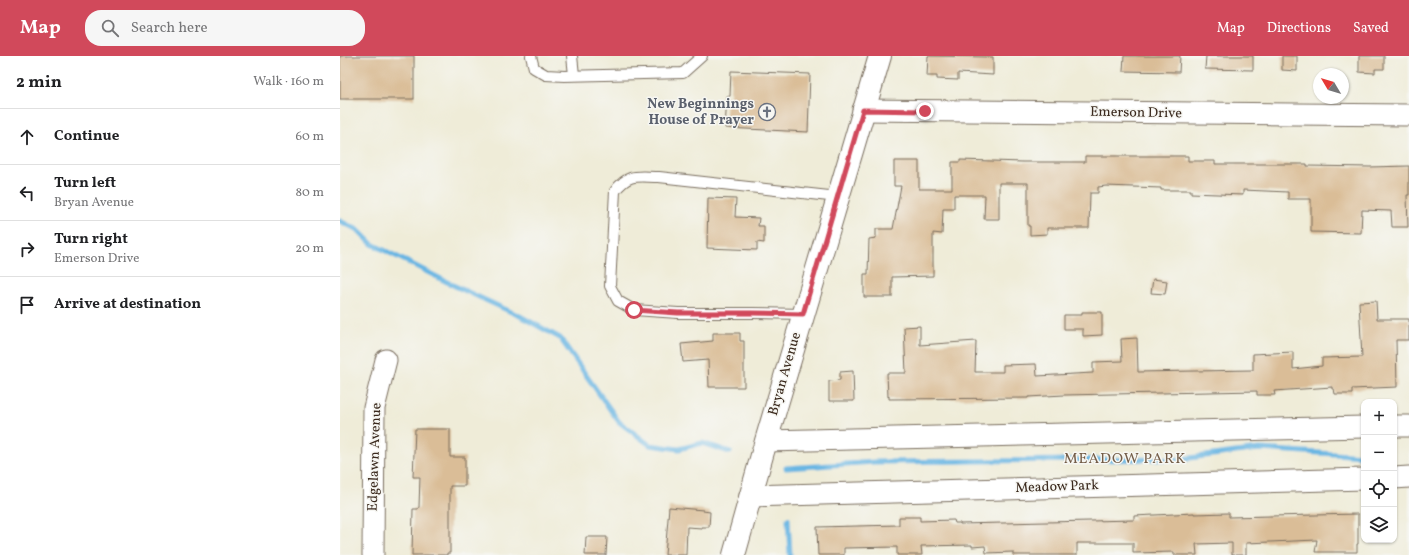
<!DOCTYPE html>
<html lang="en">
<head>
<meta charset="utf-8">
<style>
  :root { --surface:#fff; --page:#f6f6f6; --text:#202124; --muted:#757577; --line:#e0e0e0; --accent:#d1495b }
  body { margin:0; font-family:Vollkorn,serif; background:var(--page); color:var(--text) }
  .controls { position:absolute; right:12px; bottom:12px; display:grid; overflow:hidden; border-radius:8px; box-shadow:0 1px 3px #0004 }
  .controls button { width:36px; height:36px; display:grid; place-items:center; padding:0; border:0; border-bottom:1px solid var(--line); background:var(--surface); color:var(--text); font:20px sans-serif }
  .compass { position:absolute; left:973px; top:12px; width:36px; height:36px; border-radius:50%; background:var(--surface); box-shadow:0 1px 3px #0004; rotate:308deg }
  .stop { position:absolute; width:12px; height:12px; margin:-9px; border:3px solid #d1495b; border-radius:50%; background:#fff }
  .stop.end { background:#d1495b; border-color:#fff; box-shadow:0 1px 4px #0008 }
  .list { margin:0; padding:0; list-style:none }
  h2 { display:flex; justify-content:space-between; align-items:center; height:52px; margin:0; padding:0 16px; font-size:17px }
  h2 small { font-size:13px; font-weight:400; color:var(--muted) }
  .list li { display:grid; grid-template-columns:26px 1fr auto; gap:12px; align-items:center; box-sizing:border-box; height:56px; padding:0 16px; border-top:1px solid var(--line) }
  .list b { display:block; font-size:15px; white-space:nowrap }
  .list p { margin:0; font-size:13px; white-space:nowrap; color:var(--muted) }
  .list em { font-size:13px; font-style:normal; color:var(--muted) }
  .icon { flex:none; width:22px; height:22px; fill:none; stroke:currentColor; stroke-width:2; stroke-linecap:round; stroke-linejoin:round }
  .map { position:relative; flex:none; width:1069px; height:499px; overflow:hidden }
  header { display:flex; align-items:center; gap:24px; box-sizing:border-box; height:56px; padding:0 20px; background:var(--accent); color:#fff }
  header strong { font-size:19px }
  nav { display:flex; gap:22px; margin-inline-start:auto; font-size:14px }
  .search { width:280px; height:36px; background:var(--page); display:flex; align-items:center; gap:10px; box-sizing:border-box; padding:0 14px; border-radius:16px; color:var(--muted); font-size:15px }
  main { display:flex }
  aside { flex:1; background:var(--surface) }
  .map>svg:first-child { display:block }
</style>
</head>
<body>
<header>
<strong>Map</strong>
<div class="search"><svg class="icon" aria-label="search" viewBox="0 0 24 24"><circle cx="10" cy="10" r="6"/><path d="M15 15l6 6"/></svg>Search here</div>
<nav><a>Map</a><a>Directions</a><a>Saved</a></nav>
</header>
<main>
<aside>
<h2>2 min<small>Walk · 160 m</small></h2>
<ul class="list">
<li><svg class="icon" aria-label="ahead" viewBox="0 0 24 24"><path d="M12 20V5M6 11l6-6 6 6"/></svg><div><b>Continue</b></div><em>60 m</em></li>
<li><svg class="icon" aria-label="left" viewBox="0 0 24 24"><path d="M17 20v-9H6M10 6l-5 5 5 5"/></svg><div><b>Turn left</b><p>Bryan Avenue</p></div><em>80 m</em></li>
<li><svg class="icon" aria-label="right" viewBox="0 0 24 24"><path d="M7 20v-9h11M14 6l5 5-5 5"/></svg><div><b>Turn right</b><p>Emerson Drive</p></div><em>20 m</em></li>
<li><svg class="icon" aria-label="arrive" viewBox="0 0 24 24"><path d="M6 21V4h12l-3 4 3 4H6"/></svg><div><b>Arrive at destination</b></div></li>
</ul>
</aside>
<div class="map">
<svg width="1069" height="499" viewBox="0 0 1069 499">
  <rect width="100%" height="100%" fill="#f6f6f2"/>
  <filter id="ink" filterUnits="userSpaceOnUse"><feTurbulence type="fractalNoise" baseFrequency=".025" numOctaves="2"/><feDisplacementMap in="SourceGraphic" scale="8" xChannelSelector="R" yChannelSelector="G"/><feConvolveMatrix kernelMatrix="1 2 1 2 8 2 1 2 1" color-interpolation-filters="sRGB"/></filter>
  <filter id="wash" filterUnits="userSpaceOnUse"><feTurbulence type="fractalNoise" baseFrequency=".012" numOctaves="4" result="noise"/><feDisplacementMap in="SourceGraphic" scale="16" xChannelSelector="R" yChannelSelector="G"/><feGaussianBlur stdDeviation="0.9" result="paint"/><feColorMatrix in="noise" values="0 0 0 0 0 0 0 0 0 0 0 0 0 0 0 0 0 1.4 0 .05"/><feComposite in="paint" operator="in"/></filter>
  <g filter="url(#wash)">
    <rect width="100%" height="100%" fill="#efecd8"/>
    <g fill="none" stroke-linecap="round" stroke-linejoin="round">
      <!-- stream -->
      <g stroke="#69b6e3" stroke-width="5">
        <polyline points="0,165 18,174 32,188 115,230 180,260 220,282 279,366 310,389 339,393 362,387 390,396"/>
        <polyline points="446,412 535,406 842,403 919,393 1024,400"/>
        <polyline points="448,463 450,499"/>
      </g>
    </g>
    <g id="blocks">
      <!-- building -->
      <g fill="#dabd97">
        <rect x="0" y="0" width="74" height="43"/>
        <polygon points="588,0 653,1 653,19 618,17 618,24 597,23 597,20 587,20"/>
        <polygon points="784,0 840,0 839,16 783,15"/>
        <polygon points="866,0 913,0 913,14 865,13"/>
        <polygon points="942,0 957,0 957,15 942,14"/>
        <polygon points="1019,0 1044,0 1044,13 1035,13 1035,17 1019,16"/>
        <polygon points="391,15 470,18 468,76 385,72 387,41 390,40"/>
        <polygon points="745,100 848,100 848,105 875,105 875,108 967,108 967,110 1030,111 1069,110 1069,139 1067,139 1068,171 1052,171 1051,155 1022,154 1021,177 971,176 971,143 948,143 948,136 903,134 903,139 851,137 851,134 821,134 821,132 766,130 758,131 758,137 750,137 749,172 707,172 707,178 690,179 690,170 688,170 688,127 659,127 659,163 644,163 645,139 614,139 614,153 603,153 602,178 593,177 593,220 552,221 552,241 524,241 524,218 528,218 529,183 536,182 536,173 553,173 561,130 554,130 554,105 579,105 579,133 612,133 612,106 620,106 620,104 683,106 745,106"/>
        <polygon points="368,142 396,143 395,161 419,162 418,170 424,170 424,187 417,186 417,194 367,192"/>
        <polygon points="813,223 827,225 825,238 811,237"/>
        <polygon points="1036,245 1037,263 1069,263 1069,284 1056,284 1057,331 1012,333 1012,338 995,338 994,333 992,333 992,331 934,335 935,339 917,339 917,335 724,339 688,341 688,342 549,343 549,340 548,341 547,317 566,317 564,271 580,270 580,289 636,285 635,316 663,316 663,309 696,308 697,320 753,317 753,306 782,305 781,283 797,282 798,316 913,314 913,298 953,296 953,313 982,310 982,302 1022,301 1019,246"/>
        <polygon points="742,256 762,256 762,279 743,280 743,273 724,273 724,259 742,259"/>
        <polygon points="373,277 400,277 400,285 404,285 404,331 369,331 368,304 343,306 341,288 373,285"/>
        <polygon points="513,315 514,345 489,345 489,325 500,324 500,316"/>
        <polygon points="75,373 110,373 110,401 125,401 125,430 110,430 110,497 107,497 107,499 72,499 73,453 78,453 79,451 80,421 73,421"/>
        <polygon points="329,451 363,454 363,455 370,456 369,471 362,471 362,472 347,471 346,499 325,499"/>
        <polygon points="854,457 854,458 889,457 889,461 1018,458 1018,488 1017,488 1017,496 975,496 977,484 906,487 906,499 892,499 892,487 856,488 857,499 834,499 834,496 793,497 793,487 737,487 737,499 673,499 673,496 646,497 645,490 632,491 632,489 581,490 582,499 557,499 557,491 504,492 504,499 478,499 477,471 559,469 559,461 580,461 580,465 614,464 615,467 620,467 620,468 794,464 794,460"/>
        <polygon points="246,481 267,481 266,499 245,499"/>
      </g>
    </g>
  </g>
  <g filter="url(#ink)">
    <use href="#blocks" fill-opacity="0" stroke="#7a6e5f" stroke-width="1"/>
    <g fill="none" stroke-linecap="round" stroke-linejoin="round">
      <!-- service casing -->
      <g stroke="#7a6e5f" stroke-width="12">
        <g id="service">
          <polyline points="191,0 194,12 206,19 224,20 343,17 362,0"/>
          <polyline points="232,0 234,19"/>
          <path d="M463,258L413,257H338L294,254L278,245L270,230L275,135C289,116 299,121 319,121L498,141"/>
        </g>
      </g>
      <!-- minor casing -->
      <g stroke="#7a6e5f" stroke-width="23">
        <g id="minor">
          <polyline points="523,54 1069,59"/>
          <polyline points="1054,370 1069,370"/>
          <polyline points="426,385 1024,371"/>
          <polyline points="1054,422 1069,421"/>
          <polyline points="410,440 1024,423"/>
          <polyline points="33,499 34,352 46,304"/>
        </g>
      </g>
      <!-- tertiary casing -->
      <g stroke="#7a6e5f" stroke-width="24">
        <polyline id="tertiary" points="394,499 426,385 540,0"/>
      </g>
      <!-- service -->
      <use href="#service" stroke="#fff" stroke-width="10"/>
      <!-- minor -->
      <use href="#minor" stroke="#fff" stroke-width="21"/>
      <!-- tertiary -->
      <use href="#tertiary" stroke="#fff" stroke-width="22"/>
    </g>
  </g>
  <g fill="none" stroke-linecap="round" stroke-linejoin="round" filter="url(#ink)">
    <!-- route -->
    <polyline stroke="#d1495b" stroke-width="5" points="294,254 338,257 413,257 463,258 523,54 585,55"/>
  </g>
  <!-- icons -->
  <defs>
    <g id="church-ring" transform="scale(0.9)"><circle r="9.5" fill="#f6f6f2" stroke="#6b7280" stroke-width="1.5"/><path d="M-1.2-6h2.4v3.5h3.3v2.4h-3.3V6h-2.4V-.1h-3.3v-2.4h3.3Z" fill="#6b7280"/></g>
  </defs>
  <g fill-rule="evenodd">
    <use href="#church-ring" x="427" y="56"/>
  </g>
  <g text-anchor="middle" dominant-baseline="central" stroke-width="3" stroke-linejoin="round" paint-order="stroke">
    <!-- worship labels -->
    <g font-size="14" font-weight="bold" fill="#5b616d" stroke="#f6f6f2" text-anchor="end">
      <text x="414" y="48">New Beginnings<tspan x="414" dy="16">House of Prayer</tspan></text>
    </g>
    <!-- street labels -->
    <g font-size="14" fill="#3b2a1e" stroke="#f6f6f2">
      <text transform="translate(796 57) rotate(1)">Emerson Drive</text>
      <text transform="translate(445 318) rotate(-74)">Bryan Avenue</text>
      <text transform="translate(35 401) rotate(-88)">Edgelawn Avenue</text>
      <text transform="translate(717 431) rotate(-2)">Meadow Park</text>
    </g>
    <!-- neighbourhood labels -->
    <g font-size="15" letter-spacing="1" fill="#735d48" stroke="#f6f6f2">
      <text x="785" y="403">MEADOW PARK</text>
    </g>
  </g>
</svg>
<div class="controls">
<button>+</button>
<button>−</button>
<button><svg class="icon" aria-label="locate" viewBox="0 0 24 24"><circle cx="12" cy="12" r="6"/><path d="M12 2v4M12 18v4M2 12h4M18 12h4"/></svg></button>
<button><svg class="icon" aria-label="layers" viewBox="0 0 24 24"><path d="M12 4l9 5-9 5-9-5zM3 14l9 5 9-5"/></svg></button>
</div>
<svg class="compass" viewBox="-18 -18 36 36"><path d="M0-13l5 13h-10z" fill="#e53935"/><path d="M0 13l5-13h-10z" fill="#757577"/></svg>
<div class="stop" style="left:294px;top:254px"></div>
<div class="stop end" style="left:585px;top:55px"></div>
</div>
</main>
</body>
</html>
